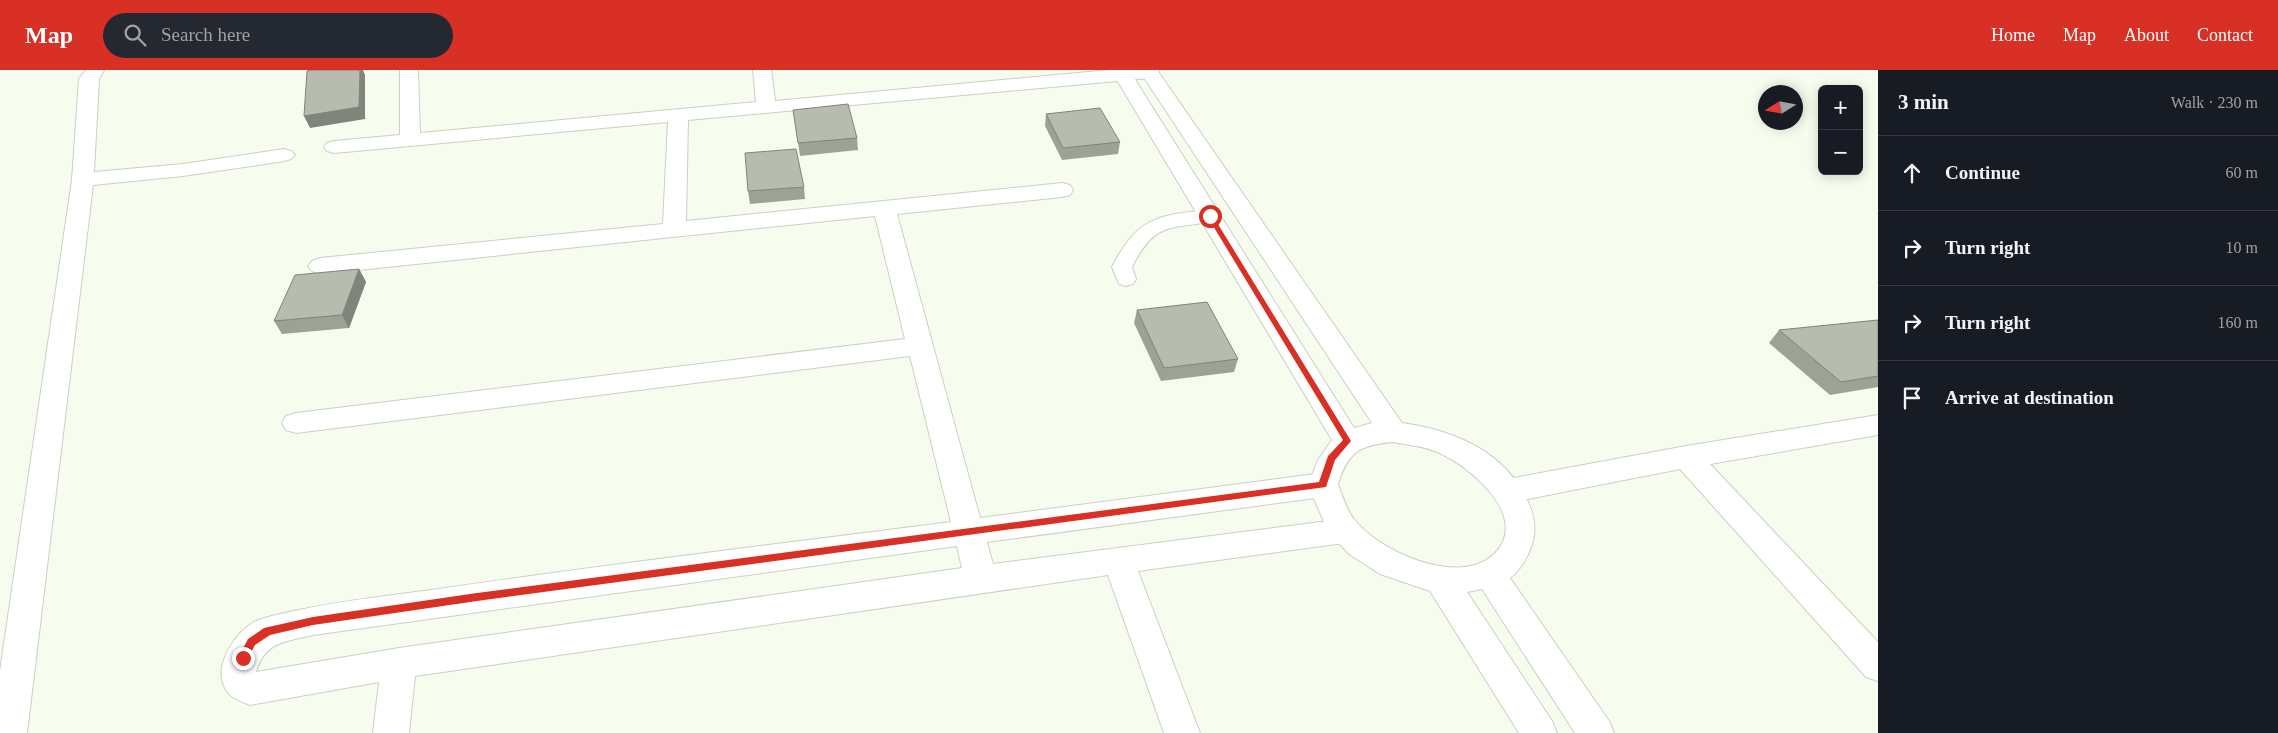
<!DOCTYPE html>
<html lang="en">
<head>
<meta charset="utf-8">
<style>
  :root { --surface:#171b24; --page:#242831; --text:#f1f3f6; --muted:#9ea1a6; --line:#363941; --accent:#d93025 }
  body { margin:0; font-family:"Times New Roman",serif; background:var(--page); color:var(--text) }
  .controls { position:absolute; right:15px; top:15px; display:grid; overflow:hidden; border-radius:8px; box-shadow:0 2px 12px #0003 }
  .controls button { width:45px; height:45px; display:grid; place-items:center; padding:0; border:0; border-bottom:1px solid var(--line); background:var(--surface); color:var(--text); font:25px sans-serif }
  .compass { position:absolute; left:1758px; top:15px; width:45px; height:45px; border-radius:50%; background:var(--surface); box-shadow:0 2px 12px #0003; rotate:259deg }
  .stop { position:absolute; width:15px; height:15px; margin:-11px; border:4px solid #d93025; border-radius:50%; background:#fff }
  .stop.end { background:#d93025; border-color:#fff; box-shadow:0 1px 5px #0008 }
  .list { margin:0; padding:0; list-style:none }
  h2 { display:flex; justify-content:space-between; align-items:center; height:65px; margin:0; padding:0 20px; font-size:21px }
  h2 small { font-size:16px; font-weight:400; color:var(--muted) }
  .list li { display:grid; grid-template-columns:32px 1fr auto; gap:15px; align-items:center; box-sizing:border-box; height:75px; padding:0 20px; border-top:1px solid var(--line) }
  .list b { display:block; font-size:19px; white-space:nowrap }
  .list em { font-size:16px; font-style:normal; color:var(--muted) }
  .icon { flex:none; width:28px; height:28px; fill:none; stroke:currentColor; stroke-width:2; stroke-linecap:round; stroke-linejoin:round }
  .map { position:relative; flex:none; width:1878px; height:663px; overflow:hidden }
  header { display:flex; align-items:center; gap:30px; box-sizing:border-box; height:70px; padding:0 25px; background:var(--accent); color:#fff }
  header strong { font-size:24px }
  nav { display:flex; gap:28px; margin-inline-start:auto; font-size:18px }
  .search { width:350px; height:45px; background:var(--page); display:flex; align-items:center; gap:12px; box-sizing:border-box; padding:0 18px; border-radius:28px; color:var(--muted); font-size:19px }
  main { display:flex }
  aside { flex:1; background:var(--surface) }
  .map>svg:first-child { display:block }
</style>
</head>
<body>
<header>
<strong>Map</strong>
<div class="search"><svg class="icon" aria-label="search" viewBox="0 0 24 24"><circle cx="10" cy="10" r="6"/><path d="M15 15l6 6"/></svg>Search here</div>
<nav><a>Home</a><a>Map</a><a>About</a><a>Contact</a></nav>
</header>
<main>
<div class="map">
<svg width="1878" height="663" viewBox="0 0 1878 663">
  <rect width="100%" height="100%" fill="#f7fdee"/>
  <g fill="none" stroke-linecap="round" stroke-linejoin="round">
    <!-- service casing -->
    <g stroke="#cbd0c1" stroke-width="2">
      <path id="service" d="M1210,140L1217,142L1220,146L1217,150C1172,161 1157,148 1132,197L1136,209L1133,214L1126,216L1119,214L1112,197C1138,147 1157,145 1210,140Z"/>
    </g>
    <!-- minor casing -->
    <g stroke="#cbd0c1" stroke-width="2">
      <g id="minor">
        <polygon points="86,0 104,0 99,9 94,102 183,94 284,79 291,81 295,85 291,89 284,91 183,106 93,115 27,663 0,663 0,601 72,110 79,9"/>
        <path d="M400,0H418L420,63L756,32L753,0H771L775,31L1110,0H1158L1159,2L1157,6L1150,8L688,50L686,151L1062,113L1070,115L1073,120L1070,125L1062,127L897,144L980,448L1323,403L1333,407L1338,415L1333,423L1323,427L987,472L993,494L1344,449L1355,452L1359,461L1355,470L1344,473L1138,501L1200,663H1164L1108,505L415,606L409,663H373L379,612L250,635C238,630 227,627 223,613C216,592 236,562 254,552C266,546 281,544 294,541C339,531 385,526 431,520C604,495 778,474 951,452L910,286L296,363L286,360L282,353L286,346L296,343L905,269L875,146L320,204L312,201L308,196L312,191L320,188L663,154L668,52L334,83L327,81L324,77L327,73L334,71L400,65ZM957,476L962,498L399,578L256,602C265,571 285,572 313,565Z"/>
        <polygon points="1878,345 1878,365 1710,394 1878,572 1878,611 1866,607 1680,399 1508,433 1497,429 1493,421 1497,413 1508,409 1686,376"/>
      </g>
    </g>
    <!-- tertiary casing -->
    <g stroke="#cbd0c1" stroke-width="2">
      <path id="tertiary" d="M1111,0H1129L1354,358L1372,353L1139,0H1157L1402,353C1451,360 1501,379 1525,426C1532,439 1536,451 1534,466C1532,480 1522,499 1510,508L1609,651L1614,663H1575L1482,519L1467,522L1552,651L1557,663H1519L1430,521L1380,504L1349,484L1328,461L1308,415L1318,390L1332,370ZM1393,372C1408,375 1424,376 1437,382C1469,395 1533,448 1493,485C1458,517 1378,481 1354,449C1346,440 1343,426 1338,415C1347,382 1360,375 1393,372Z"/>
    </g>
    <!-- service -->
    <use href="#service" fill="#fff" fill-rule="evenodd"/>
    <!-- minor -->
    <use href="#minor" fill="#fff" fill-rule="evenodd"/>
    <!-- tertiary -->
    <use href="#tertiary" fill="#fff" fill-rule="evenodd"/>
  </g>
  <!-- wall -->
  <g fill="#9da296">
    <polygon points="793,40 857,68 858,80 800,86"/>
    <polygon points="1046,44 1120,72 1118,84 1062,90 1045,56"/>
    <polygon points="804,117 805,129 750,134 748,121"/>
    <polygon points="359,199 366,212 349,258 282,264 274,251"/>
    <polygon points="1137,240 1238,289 1234,302 1161,311 1134,253"/>
    <polygon points="1878,250 1878,317 1830,325 1769,273 1779,260"/>
  </g>
  <!-- shaded-wall -->
  <g fill="#80847a">
    <polygon points="360,0 363,0 365,5 365,49 310,58 304,46"/>
    <polygon points="359,199 366,212 349,258 342,245"/>
  </g>
  <!-- building -->
  <g fill="#b7bcae" stroke="#80847a">
    <polygon points="312,0 360,0 359,37 304,46 307,1"/>
    <polygon points="848,34 857,68 798,73 793,40"/>
    <polygon points="1100,38 1120,72 1063,78 1046,44"/>
    <polygon points="796,79 804,117 748,121 745,83"/>
    <polygon points="359,199 342,245 274,251 295,205"/>
    <polygon points="1207,232 1238,289 1164,298 1137,240"/>
    <polygon points="1878,250 1878,306 1841,312 1779,260"/>
  </g>
  <!-- route -->
  <polygon fill="#d93025" points="1210,144 1213,146 1351,371 1335,390 1326,417 477,531 313,555 270,565 255,575 246,591 239,591 238,588 248,569 264,558 313,547 477,523 1319,412 1328,386 1343,370 1207,146"/>
</svg>
<div class="controls">
<button>+</button>
<button>−</button>
</div>
<svg class="compass" viewBox="-18 -18 36 36"><path d="M0-13l5 13h-10z" fill="#e53935"/><path d="M0 13l5-13h-10z" fill="#9ea1a6"/></svg>
<div class="stop" style="left:1210px;top:146px"></div>
<div class="stop end" style="left:243px;top:588px"></div>
</div>
<aside>
<h2>3 min<small>Walk · 230 m</small></h2>
<ul class="list">
<li><svg class="icon" aria-label="ahead" viewBox="0 0 24 24"><path d="M12 20V5M6 11l6-6 6 6"/></svg><div><b>Continue</b></div><em>60 m</em></li>
<li><svg class="icon" aria-label="right" viewBox="0 0 24 24"><path d="M7 20v-9h11M14 6l5 5-5 5"/></svg><div><b>Turn right</b></div><em>10 m</em></li>
<li><svg class="icon" aria-label="right" viewBox="0 0 24 24"><path d="M7 20v-9h11M14 6l5 5-5 5"/></svg><div><b>Turn right</b></div><em>160 m</em></li>
<li><svg class="icon" aria-label="arrive" viewBox="0 0 24 24"><path d="M6 21V4h12l-3 4 3 4H6"/></svg><div><b>Arrive at destination</b></div></li>
</ul>
</aside>
</main>
</body>
</html>
